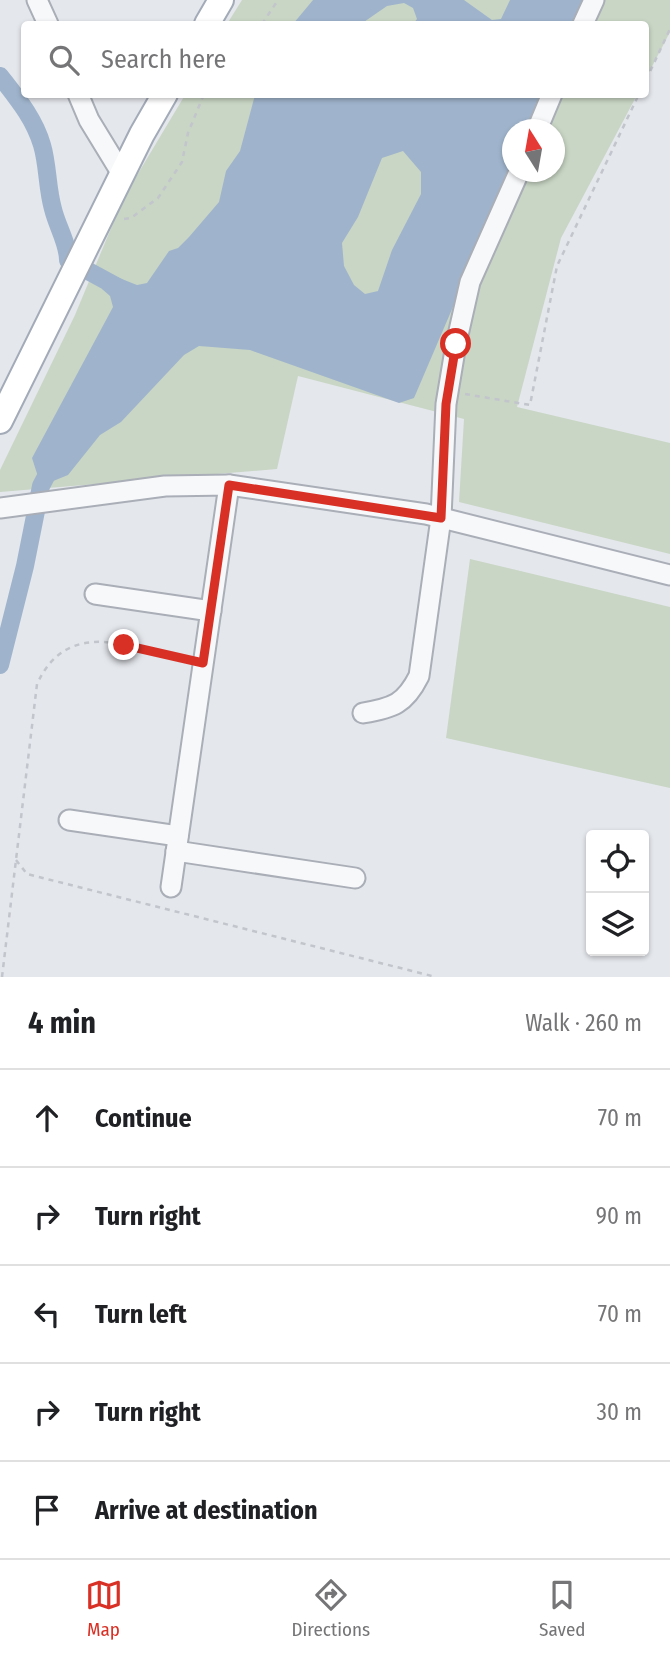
<!DOCTYPE html>
<html lang="en">
<head>
<meta charset="utf-8">
<style>
  :root { --surface:#fff; --page:#f6f6f6; --text:#202124; --muted:#757577; --line:#e0e0e0; --accent:#d93025 }
  body { margin:0; font-family:"Fira Sans Condensed",sans-serif; background:var(--page); color:var(--text) }
  .controls { position:absolute; right:21px; bottom:21px; display:grid; overflow:hidden; border-radius:7px; box-shadow:0 2px 5px #0004 }
  .controls button { width:63px; height:63px; display:grid; place-items:center; padding:0; border:0; border-bottom:2px solid var(--line); background:var(--surface); color:var(--text); font:35px sans-serif }
  .compass { position:absolute; left:502px; top:119px; width:63px; height:63px; border-radius:50%; background:var(--surface); box-shadow:0 2px 5px #0004; rotate:349deg }
  .stop { position:absolute; width:21px; height:21px; margin:-16px; border:5px solid #d93025; border-radius:50%; background:#fff }
  .stop.end { background:#d93025; border-color:#fff; box-shadow:0 2px 7px #0008 }
  .list { margin:0; padding:0; list-style:none }
  h2 { display:flex; justify-content:space-between; align-items:center; height:91px; margin:0; padding:0 28px; font-size:30px }
  h2 small { font-size:23px; font-weight:400; color:var(--muted) }
  .list li { display:grid; grid-template-columns:46px 1fr auto; gap:21px; align-items:center; box-sizing:border-box; height:98px; padding:0 28px; border-top:2px solid var(--line) }
  .list b { display:block; font-size:26px; white-space:nowrap }
  .list em { font-size:23px; font-style:normal; color:var(--muted) }
  .icon { flex:none; width:38px; height:38px; fill:none; stroke:currentColor; stroke-width:2; stroke-linecap:round; stroke-linejoin:round }
  .map { position:relative; flex:none; width:670px; height:977px; overflow:hidden }
  .search { position:absolute; background:var(--surface); box-shadow:0 2px 5px #0004; left:21px; right:21px; top:21px; height:77px; display:flex; align-items:center; gap:18px; box-sizing:border-box; padding:0 24px; border-radius:7px; color:var(--muted); font-size:26px }
  .sheet { height:581px; background:var(--surface) }
  nav { display:flex; justify-content:space-around; align-items:center; box-sizing:border-box; height:98px; border-top:2px solid var(--line); background:var(--surface); font-size:19px; color:var(--muted) }
  nav a { display:grid; justify-items:center; gap:4px }
  nav .on { color:var(--accent) }
  .map>svg:first-child { display:block }
</style>
</head>
<body>
<div class="map">
<svg width="670" height="977" viewBox="0 0 670 977">
  <rect width="100%" height="100%" fill="#e4e7ec"/>
  <!-- green -->
  <g fill="#c9d6c5" fill-rule="evenodd">
    <polygon points="242,0 670,0 670,32 646,78 646,24 227,24"/>
    <path d="M185,95H637L561,238L517,407L670,443V554L459,502L464,419L298,376L277,469L0,492V470L75,315L124,197ZM512,130H554V172H512Z"/>
    <polygon points="470,559 670,607 670,788 446,738"/>
  </g>
  <!-- water -->
  <g fill="#9fb4cc" fill-rule="evenodd">
    <polygon points="313,0 464,0 492,20 501,19 510,0 588,0 577,24 413,24 417,19 413,8 404,3 387,6 361,24 293,24"/>
    <path d="M255,95H546L530,129L512,130V169L414,398L399,403L250,350L199,346L184,355L121,422L100,435L68,475L41,486L32,458L113,307L110,296L102,289L109,274L137,285L147,283L169,251L178,248L189,237L219,202L226,171L240,151ZM403,151L421,172V194L392,250L378,291L365,294L354,285L344,266L342,243L358,217L382,158Z"/>
  </g>
  <g fill="none" stroke-linecap="round" stroke-linejoin="round">
    <!-- canal -->
    <g stroke="#9fb4cc" stroke-width="18">
      <path d="M0,76C17,98 34,118 42,145C48,165 47,188 53,209C57,226 68,243 68,260L125,291"/>
      <polyline points="0,665 25,566 41,486 52,465"/>
    </g>
    <!-- minor casing -->
    <g stroke="#a9aeb7" stroke-width="23">
      <g id="minor">
        <polyline points="37,0 48,24"/>
        <polyline points="583,24 594,0"/>
        <polyline points="78,94 89,120 122,174"/>
        <polyline points="537,130 552,94"/>
        <polyline points="0,508 165,486 229,485 426,514 670,575"/>
        <polyline points="95,594 211,611"/>
        <path d="M363,713C393,708 405,704 419,676L441,518L446,404L456,344L470,282L519,172"/>
        <polyline points="69,820 178,836"/>
        <polyline points="176,851 355,878"/>
        <polyline points="171,887 229,485"/>
      </g>
    </g>
    <!-- major casing -->
    <g stroke="#a3abb8" stroke-width="28">
      <g id="major">
        <polyline points="207,24 221,0"/>
        <polyline points="0,421 142,134 165,94"/>
      </g>
    </g>
    <!-- path -->
    <g stroke="#c2c5cb" stroke-width="2.5" stroke-dasharray="5 5" stroke-linecap="butt">
      <polyline points="262,24 278,0"/>
      <polyline points="646,80 670,29"/>
      <polyline points="124,219 131,218 158,198 182,162 188,133 204,94"/>
      <polyline points="465,394 530,405 557,266 639,94"/>
      <polyline points="16,860 27,874 436,977"/>
      <path d="M2,977L37,684C68,617 130,647 186,659"/>
    </g>
    <!-- minor -->
    <use href="#minor" stroke="#f7f8fa" stroke-width="19"/>
    <!-- major -->
    <use href="#major" stroke="#fff" stroke-width="24"/>
  </g>
  <g fill="none" stroke-linecap="round" stroke-linejoin="round">
    <!-- route -->
    <polyline stroke="#d93025" stroke-width="9" points="124,645 203,663 229,485 441,518 446,404 456,344"/>
  </g>
</svg>
<div class="controls">
<button><svg class="icon" aria-label="locate" viewBox="0 0 24 24"><circle cx="12" cy="12" r="6"/><path d="M12 2v4M12 18v4M2 12h4M18 12h4"/></svg></button>
<button><svg class="icon" aria-label="layers" viewBox="0 0 24 24"><path d="M12 4l9 5-9 5-9-5zM3 14l9 5 9-5"/></svg></button>
</div>
<svg class="compass" viewBox="-18 -18 36 36"><path d="M0-13l5 13h-10z" fill="#e53935"/><path d="M0 13l5-13h-10z" fill="#757577"/></svg>
<div class="stop" style="left:456px;top:344px"></div>
<div class="stop end" style="left:124px;top:645px"></div>
<div class="search"><svg class="icon" aria-label="search" viewBox="0 0 24 24"><circle cx="10" cy="10" r="6"/><path d="M15 15l6 6"/></svg>Search here</div>
</div>
<section class="sheet">
<h2>4 min<small>Walk · 260 m</small></h2>
<ul class="list">
<li><svg class="icon" aria-label="ahead" viewBox="0 0 24 24"><path d="M12 20V5M6 11l6-6 6 6"/></svg><div><b>Continue</b></div><em>70 m</em></li>
<li><svg class="icon" aria-label="right" viewBox="0 0 24 24"><path d="M7 20v-9h11M14 6l5 5-5 5"/></svg><div><b>Turn right</b></div><em>90 m</em></li>
<li><svg class="icon" aria-label="left" viewBox="0 0 24 24"><path d="M17 20v-9H6M10 6l-5 5 5 5"/></svg><div><b>Turn left</b></div><em>70 m</em></li>
<li><svg class="icon" aria-label="right" viewBox="0 0 24 24"><path d="M7 20v-9h11M14 6l5 5-5 5"/></svg><div><b>Turn right</b></div><em>30 m</em></li>
<li><svg class="icon" aria-label="arrive" viewBox="0 0 24 24"><path d="M6 21V4h12l-3 4 3 4H6"/></svg><div><b>Arrive at destination</b></div></li>
</ul>
</section>
<nav>
<a class="on"><svg class="icon" aria-label="map" viewBox="0 0 24 24"><path d="M3 6l6-2 6 2 6-2v14l-6 2-6-2-6 2zM9 4v14M15 6v14"/></svg>Map</a>
<a><svg class="icon" aria-label="directions" viewBox="0 0 24 24"><path d="M12 3l9 9-9 9-9-9zM9 14v-3h6M13 9l2 2-2 2"/></svg>Directions</a>
<a><svg class="icon" aria-label="saved" viewBox="0 0 24 24"><path d="M7 4h10v16l-5-4-5 4z"/></svg>Saved</a>
</nav>
</body>
</html>
